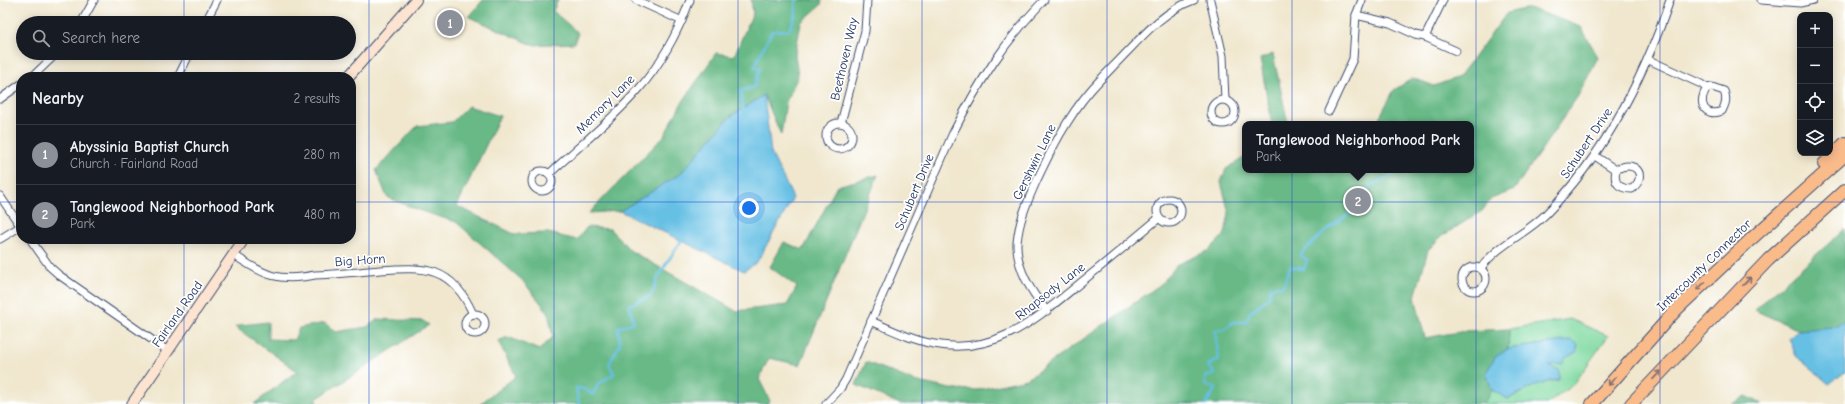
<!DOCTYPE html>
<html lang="en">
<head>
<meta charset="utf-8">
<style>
  :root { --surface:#171b24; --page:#242831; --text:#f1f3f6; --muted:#9ea1a6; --line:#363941; --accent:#8c9099 }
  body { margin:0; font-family:"Comic Neue",sans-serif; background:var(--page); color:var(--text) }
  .controls { position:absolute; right:12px; top:12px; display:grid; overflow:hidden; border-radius:8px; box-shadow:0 2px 10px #0003 }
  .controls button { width:36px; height:36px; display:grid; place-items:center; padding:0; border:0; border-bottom:1px solid var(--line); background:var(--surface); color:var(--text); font:20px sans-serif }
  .you { position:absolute; left:749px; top:208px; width:14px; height:14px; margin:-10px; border:3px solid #fff; border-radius:50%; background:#1a73e8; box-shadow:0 0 0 6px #1a73e833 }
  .badge { display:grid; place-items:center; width:26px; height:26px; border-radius:50%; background:var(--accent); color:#fff; font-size:13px; font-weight:700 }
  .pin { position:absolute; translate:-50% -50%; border:2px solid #fff; box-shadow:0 1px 4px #0006 }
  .popup { position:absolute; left:1242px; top:121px; width:232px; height:52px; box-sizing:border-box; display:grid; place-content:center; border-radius:8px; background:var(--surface); filter:drop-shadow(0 1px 3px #0005); font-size:13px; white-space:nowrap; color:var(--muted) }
  .popup b { font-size:15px; color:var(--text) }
  .popup::after { content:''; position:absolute; left:50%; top:100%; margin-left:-8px; border:8px solid transparent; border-top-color:var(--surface) }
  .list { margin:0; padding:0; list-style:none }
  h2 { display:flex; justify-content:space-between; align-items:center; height:52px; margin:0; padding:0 16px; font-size:17px }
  h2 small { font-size:13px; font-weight:400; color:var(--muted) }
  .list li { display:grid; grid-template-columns:26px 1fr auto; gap:12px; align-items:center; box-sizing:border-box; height:60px; padding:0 16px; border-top:1px solid var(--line) }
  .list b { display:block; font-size:15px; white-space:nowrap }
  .list p { margin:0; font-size:13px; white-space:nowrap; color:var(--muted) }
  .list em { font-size:13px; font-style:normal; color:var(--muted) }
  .icon { flex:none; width:22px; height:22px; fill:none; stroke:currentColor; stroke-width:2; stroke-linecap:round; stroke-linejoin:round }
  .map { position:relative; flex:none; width:1845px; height:404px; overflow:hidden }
  .search { position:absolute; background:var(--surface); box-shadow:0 2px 10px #0003; left:16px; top:16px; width:340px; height:44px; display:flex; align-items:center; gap:10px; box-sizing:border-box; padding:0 14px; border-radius:22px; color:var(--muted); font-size:15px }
  .panel { position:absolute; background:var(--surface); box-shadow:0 2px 10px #0003; left:16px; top:72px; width:340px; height:172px; border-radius:16px }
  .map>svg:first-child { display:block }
</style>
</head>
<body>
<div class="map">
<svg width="1845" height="404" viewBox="0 0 1845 404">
  <rect width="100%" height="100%" fill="#fff"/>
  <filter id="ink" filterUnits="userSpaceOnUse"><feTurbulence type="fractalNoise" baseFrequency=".025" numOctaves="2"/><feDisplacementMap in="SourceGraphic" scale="8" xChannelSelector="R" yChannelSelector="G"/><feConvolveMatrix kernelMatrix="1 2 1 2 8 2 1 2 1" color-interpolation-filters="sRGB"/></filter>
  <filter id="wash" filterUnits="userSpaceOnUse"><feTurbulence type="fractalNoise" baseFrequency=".012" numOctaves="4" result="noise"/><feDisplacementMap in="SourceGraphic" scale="16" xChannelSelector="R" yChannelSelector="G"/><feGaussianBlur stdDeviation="0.9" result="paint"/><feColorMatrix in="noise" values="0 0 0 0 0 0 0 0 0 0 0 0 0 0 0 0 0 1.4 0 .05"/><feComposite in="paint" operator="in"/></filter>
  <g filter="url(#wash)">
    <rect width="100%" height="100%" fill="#f0e7ce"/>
    <!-- green -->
    <polygon fill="#7fd9a0" stroke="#4d847f" points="1570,319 1608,336 1574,384 1547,404 1483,404 1492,390 1508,399 1538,384 1559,380 1547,364 1571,340 1508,349 1509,329"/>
    <!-- forest -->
    <g fill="#67b986" stroke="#417472">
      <polygon points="483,0 558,0 553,11 578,33 574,43 533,45 469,17"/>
      <polygon points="751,0 822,0 821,5 801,22 795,55 798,76 786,102 781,135 764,95 730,117 680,174 620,211 589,213 664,136 680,106 716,53 734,56 753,13"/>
      <polygon points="1529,8 1581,27 1598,57 1578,96 1514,190 1491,199 1482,211 1442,236 1428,250 1415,297 1425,338 1464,331 1509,329 1508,349 1495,358 1486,373 1492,390 1483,404 900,404 856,385 866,362 914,381 950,389 977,390 1027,379 1161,284 1178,264 1208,251 1225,234 1229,213 1221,182 1226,169 1245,157 1245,170 1471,170 1471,124 1363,124 1378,120 1394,90 1413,78 1434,86 1459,77 1507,13"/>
      <polygon points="1273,54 1288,124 1272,124 1260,59"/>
      <polygon points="468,106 500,116 457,206 514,234 548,233 577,240 587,227 610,229 631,251 736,311 787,305 797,287 770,267 784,242 803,250 837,186 878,175 800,365 769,358 759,379 770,401 768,404 480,404 516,376 498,341 508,337 539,350 553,337 548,312 522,280 456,222 418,210 387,197 376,170 417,126 452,122"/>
      <polygon points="1845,229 1845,321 1832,327 1799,330 1754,310"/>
      <polygon points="378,319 423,321 429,325 316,399 317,404 254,404 297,371 235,327 241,325 268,322 268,339 294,340 299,328 325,323 335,332 367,327"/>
      <polygon points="1746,396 1762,404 1732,404"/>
    </g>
    <!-- water -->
    <g fill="#66c0e4" stroke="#4078a1">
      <polygon points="764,95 771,153 793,198 757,262 744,271 620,211 680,174 730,117"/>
      <polygon points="1845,321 1845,372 1829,384 1796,356 1789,338 1799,330 1832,327"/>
      <polygon points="1571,340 1578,344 1576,353 1565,358 1562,364 1548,365 1559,370 1559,379 1538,384 1508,399 1492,390 1486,373 1495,357 1508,349"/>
    </g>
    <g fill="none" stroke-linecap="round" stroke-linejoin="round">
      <!-- stream -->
      <g stroke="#66c0e4" stroke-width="2.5">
        <polyline points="743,111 741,91 754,87 760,68 754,67 772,31 789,30 796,14 795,3 797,0"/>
        <polyline points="579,404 576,388 585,389 593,395 598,384 614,374 609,364 620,344 618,328 634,322 629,305 651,296 659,275 683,238"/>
        <polyline points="1206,404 1216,388 1205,385 1205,377 1215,374 1208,365 1219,360 1215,330 1225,329 1233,322 1246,322 1250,312 1269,297 1271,287 1283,286 1290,267 1304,269 1307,260 1300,255 1321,235 1363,203 1370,186 1393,175 1397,170"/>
      </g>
    </g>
  </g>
  <g filter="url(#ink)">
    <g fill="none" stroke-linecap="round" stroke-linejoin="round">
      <!-- minor casing -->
      <g stroke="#3b4b6f" stroke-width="9">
        <g id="minor">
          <polyline points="636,0 682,21"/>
          <polyline points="1210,0 1223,56 1225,100"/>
          <polyline points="1761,0 1800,3 1813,0"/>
          <polyline points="1356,15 1390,23 1416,35 1425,37 1443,0"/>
          <polyline points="81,23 94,0"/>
          <polyline points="205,23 217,0"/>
          <polyline points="1425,37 1456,51"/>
          <path d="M1649,60L1701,84L1707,88C1697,102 1704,118 1722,111C1726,103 1727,99 1724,91L1712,87L1707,88"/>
          <polyline points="32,77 57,53"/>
          <polyline points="178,77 190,53"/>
          <polyline points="0,99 21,84"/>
          <circle cx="1223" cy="112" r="12"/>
          <polyline points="1329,111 1353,59 1356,15 1362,0"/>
          <polyline points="841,123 865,31 867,0"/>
          <circle cx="839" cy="136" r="13"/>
          <path d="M1595,156L1616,170C1613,183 1619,189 1632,189C1649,175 1634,158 1616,170"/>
          <circle cx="542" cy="181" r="10"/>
          <path d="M549,174C579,146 612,120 638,90C661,64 678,32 690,0"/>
          <polyline points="0,196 21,227"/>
          <circle cx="1169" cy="211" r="12"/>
          <polyline points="0,239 21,226"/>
          <polyline points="30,239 50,267 59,275 168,351"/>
          <path d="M234,255C265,276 278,282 315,275C337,274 358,272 380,270C426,267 452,266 473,314"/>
          <circle cx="1474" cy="279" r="12"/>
          <path d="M1481,268C1497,245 1526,234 1546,214C1605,154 1643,80 1670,0"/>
          <path d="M1047,311C1031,292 1016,268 1017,243C1019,220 1027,203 1036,182C1051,150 1067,118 1090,91C1101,78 1114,66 1126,53C1146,32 1166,10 1194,0"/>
          <circle cx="475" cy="324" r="10"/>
          <path d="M871,321C892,330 912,340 934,344C998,356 1038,317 1084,280C1109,260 1134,239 1159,218"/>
          <path d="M826,404L840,389L846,379L953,133C978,83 1005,41 1044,0"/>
        </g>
      </g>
      <!-- secondary casing -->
      <g stroke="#3b4b6f" stroke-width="12">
        <g id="secondary">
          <polyline points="348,77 416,0"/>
          <polyline points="132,404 244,239"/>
        </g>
      </g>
      <!-- motorway casing -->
      <g stroke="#3b4b6f" stroke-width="14">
        <g id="motorway">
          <polyline points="1824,164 1845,143"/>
          <polyline points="1592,404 1676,310 1750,240 1845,155"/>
          <polyline points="1631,404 1768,260 1845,190"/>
        </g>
      </g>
      <!-- minor -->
      <use href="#minor" stroke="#fff" stroke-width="7"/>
      <!-- secondary -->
      <use href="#secondary" stroke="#fde4d1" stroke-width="10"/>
      <!-- motorway -->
      <use href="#motorway" stroke="#fabb8b" stroke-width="12"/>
    </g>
    <!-- one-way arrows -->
    <defs><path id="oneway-shaft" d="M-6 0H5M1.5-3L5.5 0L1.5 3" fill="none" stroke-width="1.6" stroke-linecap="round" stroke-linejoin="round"/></defs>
    <g stroke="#7f6e72">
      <use href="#oneway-shaft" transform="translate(1747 281) rotate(-46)"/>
      <use href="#oneway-shaft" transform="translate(1701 286) rotate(137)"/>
      <use href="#oneway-shaft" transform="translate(1657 375) rotate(-47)"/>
      <use href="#oneway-shaft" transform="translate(1612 381) rotate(132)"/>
    </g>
  </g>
  <!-- grid -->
  <path fill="none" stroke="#1d4ed8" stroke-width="1" stroke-opacity="0.55" d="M184,0V23M369,0V404M554,0V404M738,0V404M922,0V404M1107,0V404M1292,0V404M1476,0V404M1660,0V404M184,53V77M0,202H21M351,202H1845M184,239V404"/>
  <g text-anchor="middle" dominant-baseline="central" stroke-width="3.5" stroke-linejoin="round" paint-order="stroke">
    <!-- street labels -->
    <g font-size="13" fill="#1b2f5e" stroke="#fff">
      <text transform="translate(844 59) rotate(-77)">Beethoven Way</text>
      <text transform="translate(605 104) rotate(-45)">Memory Lane</text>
      <text transform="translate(1586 143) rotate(-56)">Schubert Drive</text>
      <text transform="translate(1034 162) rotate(-64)">Gershwin Lane</text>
      <text transform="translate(914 192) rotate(-67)">Schubert Drive</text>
      <text transform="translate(360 260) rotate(-4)">Big Horn</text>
      <text transform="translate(1704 265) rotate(-44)">Intercounty Connector</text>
      <text transform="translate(1050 291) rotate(-38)">Rhapsody Lane</text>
      <text transform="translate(177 314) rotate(-55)">Fairland Road</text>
    </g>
  </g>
</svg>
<div class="controls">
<button>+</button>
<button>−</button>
<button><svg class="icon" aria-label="locate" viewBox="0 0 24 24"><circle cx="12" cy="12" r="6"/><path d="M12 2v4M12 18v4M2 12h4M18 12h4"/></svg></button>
<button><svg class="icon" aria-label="layers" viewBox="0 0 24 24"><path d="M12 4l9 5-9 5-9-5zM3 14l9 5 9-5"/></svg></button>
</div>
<div class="you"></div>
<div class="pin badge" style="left:450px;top:23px">1</div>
<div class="pin badge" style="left:1358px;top:201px">2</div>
<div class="popup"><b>Tanglewood Neighborhood Park</b>Park</div>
<div class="search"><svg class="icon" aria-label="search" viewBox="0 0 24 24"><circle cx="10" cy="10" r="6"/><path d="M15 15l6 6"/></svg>Search here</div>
<section class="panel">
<h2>Nearby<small>2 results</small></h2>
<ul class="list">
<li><span class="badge">1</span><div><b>Abyssinia Baptist Church</b><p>Church · Fairland Road</p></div><em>280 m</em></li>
<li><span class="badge">2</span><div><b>Tanglewood Neighborhood Park</b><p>Park</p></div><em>480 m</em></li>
</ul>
</section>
</div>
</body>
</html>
